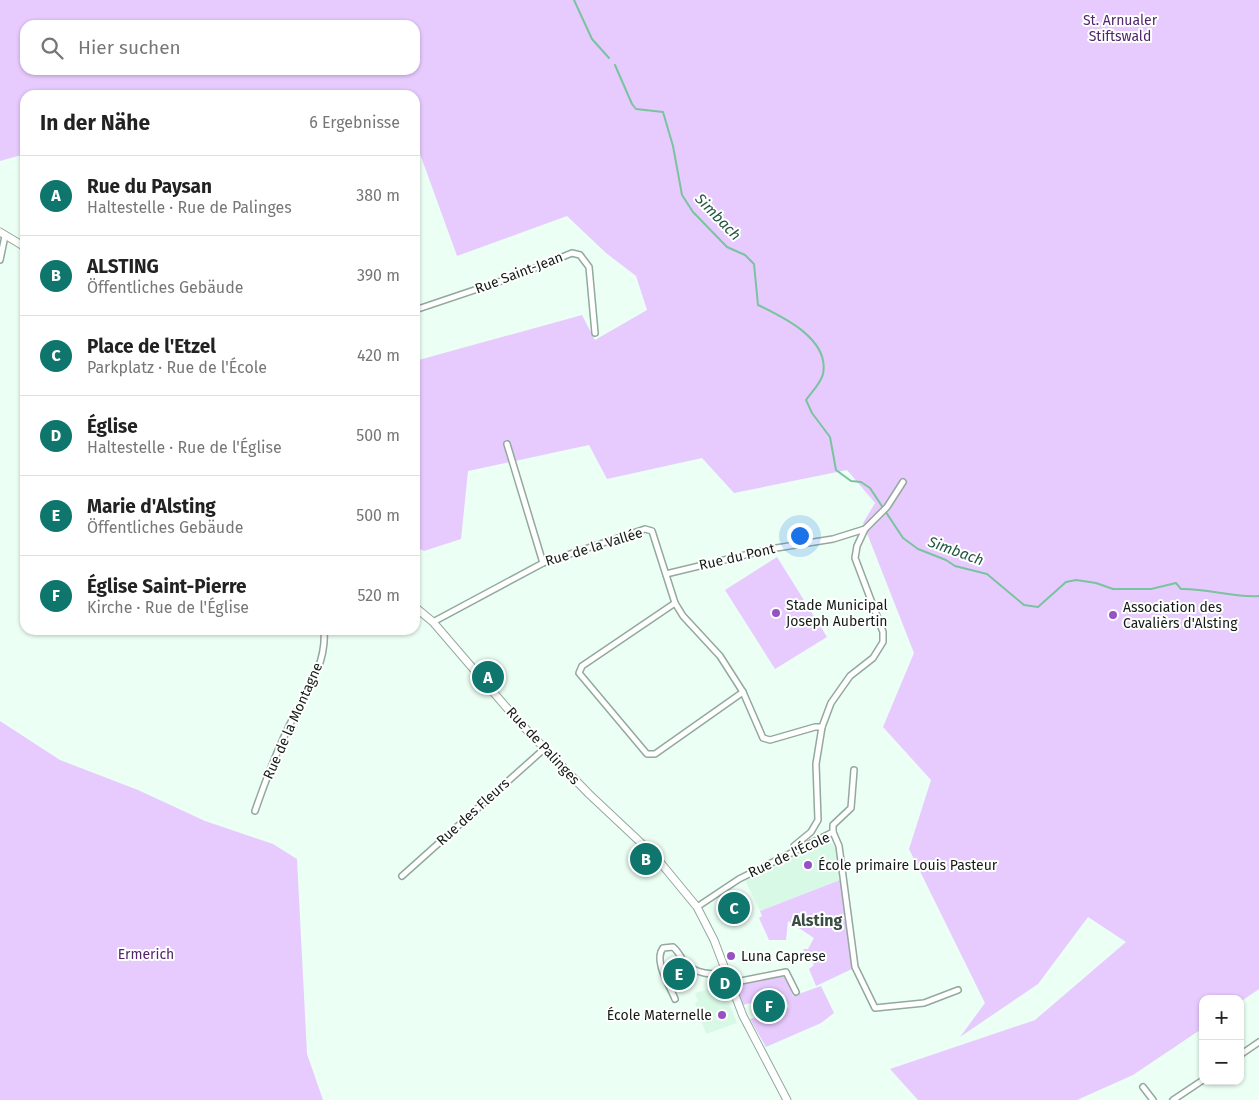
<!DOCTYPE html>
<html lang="de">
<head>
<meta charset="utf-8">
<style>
  :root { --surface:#fff; --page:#f2f2f2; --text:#222; --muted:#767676; --line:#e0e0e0; --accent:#0f766e }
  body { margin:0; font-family:"Fira Sans",sans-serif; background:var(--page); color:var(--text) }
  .controls { position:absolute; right:15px; bottom:15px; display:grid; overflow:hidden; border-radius:10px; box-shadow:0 1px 4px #0004 }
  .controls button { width:45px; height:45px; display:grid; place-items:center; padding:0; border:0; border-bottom:1px solid var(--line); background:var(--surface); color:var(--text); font:25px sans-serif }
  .you { position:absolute; left:799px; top:535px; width:18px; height:18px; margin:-12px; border:4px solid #fff; border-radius:50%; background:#1a73e8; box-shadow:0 0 0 8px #1a73e833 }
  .badge { display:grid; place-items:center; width:32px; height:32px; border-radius:50%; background:var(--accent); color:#fff; font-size:16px; font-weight:700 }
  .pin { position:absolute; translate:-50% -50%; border:2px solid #fff; box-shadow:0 1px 5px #0006 }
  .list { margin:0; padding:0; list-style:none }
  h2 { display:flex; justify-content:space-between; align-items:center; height:65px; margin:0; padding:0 20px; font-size:21px }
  h2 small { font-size:16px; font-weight:400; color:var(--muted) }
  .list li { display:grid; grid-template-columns:32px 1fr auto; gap:15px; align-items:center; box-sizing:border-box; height:80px; padding:0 20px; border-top:1px solid var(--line) }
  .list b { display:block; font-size:19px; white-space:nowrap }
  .list p { margin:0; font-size:16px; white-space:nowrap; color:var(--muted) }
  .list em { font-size:16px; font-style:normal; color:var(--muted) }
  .icon { flex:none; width:28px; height:28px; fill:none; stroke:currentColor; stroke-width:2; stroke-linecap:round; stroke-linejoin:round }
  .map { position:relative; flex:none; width:1259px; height:1100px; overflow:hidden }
  .search { position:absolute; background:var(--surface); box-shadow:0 1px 4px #0004; left:20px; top:20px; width:400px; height:55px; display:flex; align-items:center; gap:12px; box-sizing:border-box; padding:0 18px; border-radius:15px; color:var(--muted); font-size:19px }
  .panel { position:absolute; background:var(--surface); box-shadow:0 1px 4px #0004; left:20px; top:90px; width:400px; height:545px; border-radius:15px }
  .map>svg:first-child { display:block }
</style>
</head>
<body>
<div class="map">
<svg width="1259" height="1100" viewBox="0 0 1259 1100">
  <rect width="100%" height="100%" fill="#ecfff4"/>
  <!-- built -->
  <g fill="#d9f9e7">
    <polygon points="827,839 837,849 840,880 760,911 745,880"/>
    <polygon points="722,985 737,1023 706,1034 695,1003 698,1001 695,993"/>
  </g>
  <!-- green -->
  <g fill="#e7cbfe" fill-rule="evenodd">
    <path d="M0,0H1259V989L1240,1002V999H1203V1028L1133,1075L1077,1100H918L890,1069L1035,1020L1126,942L1088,917L1038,984L960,1037L985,1003L909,849L931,780L883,727L914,653L863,523L875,503L847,470L734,493L702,458L607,479L589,445L468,471L461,539L424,551L415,546V361L582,315L595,340L647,310L636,276L606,253L567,216L457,256L415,140V95H25V154L0,161ZM25,25H415V70H25Z"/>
    <polygon points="777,557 827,637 775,669 725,590"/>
    <polygon points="0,721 60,760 138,790 205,821 273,844 297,859 307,1054 323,1100 0,1100"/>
    <polygon points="840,880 852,969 816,986 809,969 814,965 803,949 808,949 814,938 788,921 786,940 769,940 759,918 762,916 760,911"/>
    <polygon points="785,976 793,996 821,986 834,1013 821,1023 766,1047 750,1019 789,1007 784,994 743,1005 736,985"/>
  </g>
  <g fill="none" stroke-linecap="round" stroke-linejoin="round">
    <!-- stream -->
    <g stroke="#79c39e" stroke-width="2">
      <polyline points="574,0 592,39 609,58"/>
      <path d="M615,65L632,104L636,109L663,112L673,146L682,195L693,212L727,247L745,255L754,264L758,305C783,317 830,339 823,374C821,383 811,393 806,400L812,413L830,437L836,470L851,481L861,482L870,488L903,538L918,549L946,560L955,566L987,574L1024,605L1038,607L1066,582L1076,580L1096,583L1113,589H1151L1176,583L1181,589C1207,588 1232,598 1259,596"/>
    </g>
    <!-- street casing -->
    <g stroke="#93a99d" stroke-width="8">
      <g id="street">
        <polyline points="0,260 5,236"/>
        <polyline points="415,310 516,276 572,253 580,255 589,267 595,333"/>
        <polyline points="507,444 543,563"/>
        <polyline points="666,574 770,549 833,539 865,529 887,507 903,482"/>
        <polyline points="675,603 582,666 579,673 647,754 655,754 743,692"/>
        <polyline points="433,622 543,563 645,529 652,531 675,603 683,616 720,656 743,692 763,738 770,740 815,727 822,727"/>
        <path d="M255,811C265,782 276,753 289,726C304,695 327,666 324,630"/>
        <polyline points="833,832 839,846 855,967 875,1008 924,1003 958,990"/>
        <polyline points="833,832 833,825 851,808 854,770"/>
        <polyline points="793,851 794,846 811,832 818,820 816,764 822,727 831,703 850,676 873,658 883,642 883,632 855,558 857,546 865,529"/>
        <polyline points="402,876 544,749"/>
        <polyline points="697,907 739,879 833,832"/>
        <polyline points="731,983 786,972 796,992"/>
        <path d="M675,999C670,986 653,961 663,948L673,947C679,952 681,958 685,963C695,973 713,977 726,971"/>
        <polyline points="1240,1055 1259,1042"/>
        <polyline points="1143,1087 1153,1100"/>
        <polyline points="1173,1100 1203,1080"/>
      </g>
    </g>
    <!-- secondary casing -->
    <g stroke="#93a99d" stroke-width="9">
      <g id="secondary">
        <polyline points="0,232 25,247"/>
        <polyline points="415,607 433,622 519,722 589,794 655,856 697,907 714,940 743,1016 787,1100"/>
      </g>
    </g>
    <!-- street -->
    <use href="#street" stroke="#fff" stroke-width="5"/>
    <!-- secondary -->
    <use href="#secondary" stroke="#fff" stroke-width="7"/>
  </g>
  <!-- markers -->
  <g fill="#9651c5" stroke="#fff" stroke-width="2">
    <circle cx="776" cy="613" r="5"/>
    <circle cx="1113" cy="615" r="5"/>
    <circle cx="808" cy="865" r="5"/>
    <circle cx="731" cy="956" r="5"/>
    <circle cx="722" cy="1015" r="5"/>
  </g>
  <g text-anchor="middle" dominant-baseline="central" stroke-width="4" stroke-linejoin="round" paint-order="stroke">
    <!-- park labels -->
    <g font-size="14" fill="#50256c" stroke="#fff">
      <text x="1120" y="20">St. Arnualer<tspan x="1120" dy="16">Stiftswald</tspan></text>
      <text x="146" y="954">Ermerich</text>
    </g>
    <!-- street labels -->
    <g font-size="14" fill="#131c17" stroke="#fff">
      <text transform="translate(519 273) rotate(-21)">Rue Saint-Jean</text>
      <text transform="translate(594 547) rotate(-17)">Rue de la Vallée</text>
      <text transform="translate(737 557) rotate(-13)">Rue du Pont</text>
      <text transform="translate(293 721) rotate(-66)">Rue de la Montagne</text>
      <text transform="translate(543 746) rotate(47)">Rue de Palinges</text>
      <text transform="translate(473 812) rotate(-42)">Rue des Fleurs</text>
      <text transform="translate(789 855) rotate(-25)">Rue de l'École</text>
    </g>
    <!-- poi labels -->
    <g font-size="14" fill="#131c17" stroke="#fff" text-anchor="start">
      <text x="786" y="605">Stade Municipal<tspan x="786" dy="16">Joseph Aubertin</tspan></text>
      <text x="1123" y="607">Association des<tspan x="1123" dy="16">Cavalièrs d'Alsting</tspan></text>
      <text x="818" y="865">École primaire Louis Pasteur</text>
      <text x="741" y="956">Luna Caprese</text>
      <text x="712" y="1015" text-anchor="end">École Maternelle</text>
    </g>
    <!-- water labels -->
    <g font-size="15" font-style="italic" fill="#20573e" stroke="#fff">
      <text transform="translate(718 217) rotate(46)">Simbach</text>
      <text transform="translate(956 551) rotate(20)">Simbach</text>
    </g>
    <!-- quarter labels -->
    <g font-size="16" font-weight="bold" fill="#394d42" stroke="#fff">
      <text x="817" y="920">Alsting</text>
    </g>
  </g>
</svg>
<div class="controls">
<button>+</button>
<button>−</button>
</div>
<div class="you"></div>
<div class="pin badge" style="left:488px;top:677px">A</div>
<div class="pin badge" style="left:646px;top:859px">B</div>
<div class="pin badge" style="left:734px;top:908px">C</div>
<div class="pin badge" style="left:725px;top:983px">D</div>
<div class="pin badge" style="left:679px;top:974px">E</div>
<div class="pin badge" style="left:769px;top:1006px">F</div>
<div class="search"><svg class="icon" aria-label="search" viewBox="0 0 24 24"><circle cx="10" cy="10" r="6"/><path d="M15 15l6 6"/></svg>Hier suchen</div>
<section class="panel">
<h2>In der Nähe<small>6 Ergebnisse</small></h2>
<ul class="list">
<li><span class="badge">A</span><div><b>Rue du Paysan</b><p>Haltestelle · Rue de Palinges</p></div><em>380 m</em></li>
<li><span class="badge">B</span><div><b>ALSTING</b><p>Öffentliches Gebäude</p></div><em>390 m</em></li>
<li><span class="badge">C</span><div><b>Place de l'Etzel</b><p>Parkplatz · Rue de l'École</p></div><em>420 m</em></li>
<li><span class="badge">D</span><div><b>Église</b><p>Haltestelle · Rue de l'Église</p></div><em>500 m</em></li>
<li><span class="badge">E</span><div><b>Marie d'Alsting</b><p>Öffentliches Gebäude</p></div><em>500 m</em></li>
<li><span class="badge">F</span><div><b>Église Saint-Pierre</b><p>Kirche · Rue de l'Église</p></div><em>520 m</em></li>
</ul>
</section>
</div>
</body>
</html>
